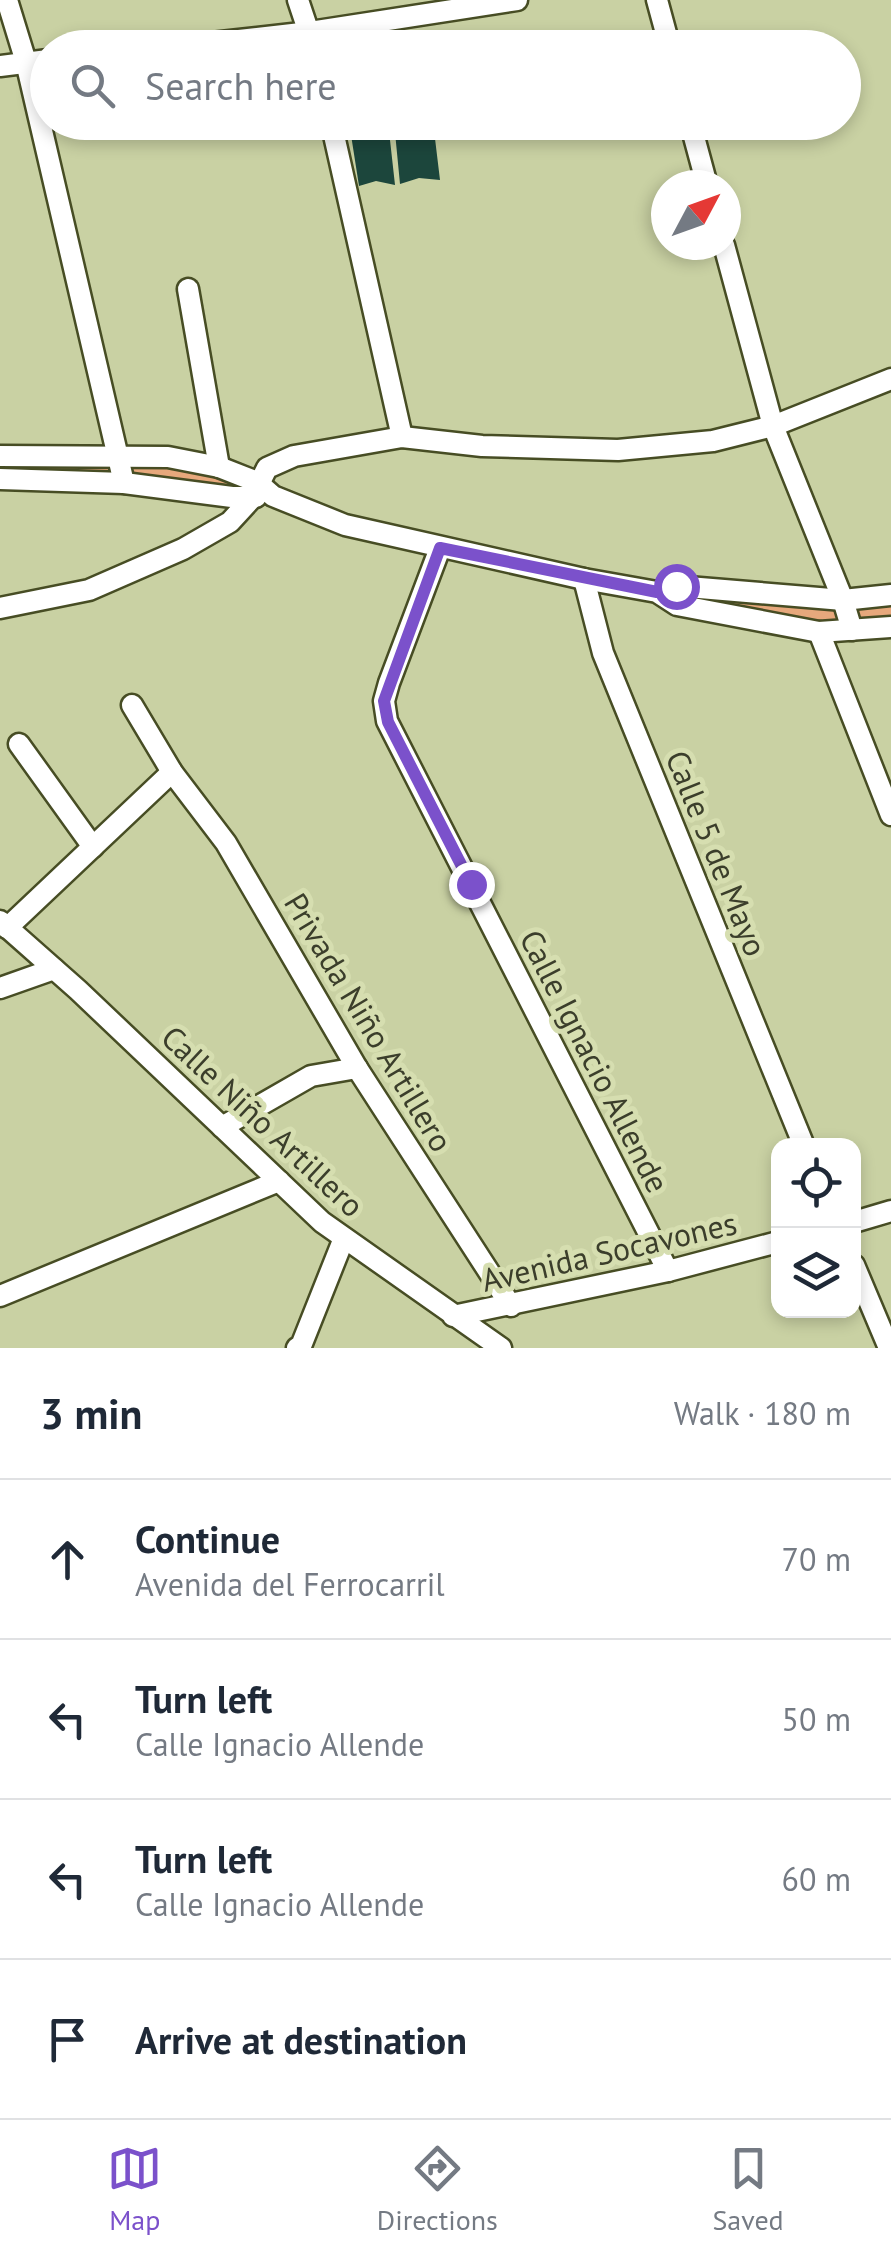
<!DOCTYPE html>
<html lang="en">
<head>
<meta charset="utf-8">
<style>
  :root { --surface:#fff; --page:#f6f6f7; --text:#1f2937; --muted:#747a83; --line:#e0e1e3; --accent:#7b51cb }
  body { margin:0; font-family:"PT Sans",sans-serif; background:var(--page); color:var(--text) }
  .controls { position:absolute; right:30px; bottom:30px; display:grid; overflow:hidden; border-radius:20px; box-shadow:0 5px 15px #0003 }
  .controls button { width:90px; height:90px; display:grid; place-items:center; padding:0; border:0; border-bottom:2px solid var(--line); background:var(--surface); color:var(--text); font:50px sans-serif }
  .compass { position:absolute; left:651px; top:170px; width:90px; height:90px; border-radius:50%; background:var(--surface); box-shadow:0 5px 15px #0003; rotate:49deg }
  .stop { position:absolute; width:30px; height:30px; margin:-22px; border:8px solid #7b51cb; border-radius:50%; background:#fff }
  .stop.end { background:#7b51cb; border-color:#fff; box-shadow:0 2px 10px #0008 }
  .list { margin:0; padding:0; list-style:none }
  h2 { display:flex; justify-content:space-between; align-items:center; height:130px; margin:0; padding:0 40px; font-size:42px }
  h2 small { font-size:32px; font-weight:400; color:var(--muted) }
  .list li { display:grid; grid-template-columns:65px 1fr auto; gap:30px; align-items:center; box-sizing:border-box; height:160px; padding:0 40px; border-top:2px solid var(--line) }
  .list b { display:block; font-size:38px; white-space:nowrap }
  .list p { margin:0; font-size:32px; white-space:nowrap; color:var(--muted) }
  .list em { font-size:32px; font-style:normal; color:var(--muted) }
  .icon { flex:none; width:55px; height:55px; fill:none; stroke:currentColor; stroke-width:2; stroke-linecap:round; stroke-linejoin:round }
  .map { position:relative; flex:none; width:891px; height:1348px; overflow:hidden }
  .search { position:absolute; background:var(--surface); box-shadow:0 5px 15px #0003; left:30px; right:30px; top:30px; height:110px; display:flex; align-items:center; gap:25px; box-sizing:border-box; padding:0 35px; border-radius:55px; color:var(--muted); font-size:38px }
  .sheet { height:770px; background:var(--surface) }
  nav { display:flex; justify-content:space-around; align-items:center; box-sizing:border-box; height:140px; border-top:2px solid var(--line); background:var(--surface); font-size:28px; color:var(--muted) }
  nav a { display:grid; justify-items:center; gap:5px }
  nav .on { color:var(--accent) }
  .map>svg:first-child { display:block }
</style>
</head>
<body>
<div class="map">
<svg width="891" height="1348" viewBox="0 0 891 1348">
  <rect width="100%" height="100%" fill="#c9d1a3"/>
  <!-- green -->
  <g fill="#e7a87c">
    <polygon points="0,456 117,458 238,473 252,498 0,479"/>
    <polygon points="676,586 891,595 891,627 819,632 677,605"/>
  </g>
  <!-- building -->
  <g fill="#1c463c">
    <polygon points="349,122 388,122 395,185 376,181 359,186"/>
    <polygon points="394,122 433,122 440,180 419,178 400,184"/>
  </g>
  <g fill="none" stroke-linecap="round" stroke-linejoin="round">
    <!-- minor casing -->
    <g stroke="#474d24" stroke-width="25">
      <g id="minor">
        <polyline points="7,0 26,62 124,483"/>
        <polyline points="298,0 314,48"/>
        <polyline points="657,0 670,48"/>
        <polyline points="166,48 310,32 517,0"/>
        <polyline points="0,66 48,60"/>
        <polyline points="331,122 402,437"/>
        <polyline points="690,122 707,185"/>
        <polyline points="724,245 773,426 843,600 852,630"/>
        <polyline points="188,289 219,467"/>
        <polyline points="0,456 168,457 219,467 257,482 273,496 345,525 584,579 657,592 677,605 819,632 891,627"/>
        <polyline points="0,479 124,483 232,497 256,497"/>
        <polyline points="440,548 389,683 384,701 387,721 668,1271"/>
        <polyline points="584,579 603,653 804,1146"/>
        <polyline points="657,592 676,586 843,600 891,595"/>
        <polyline points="0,608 89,590 183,549 230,522 252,498 267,468 294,456 402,437 482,446 618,450 713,441 773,426 891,379"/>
        <polyline points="819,632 891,815"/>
        <polyline points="132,705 172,772 226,843 357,1068 511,1306"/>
        <polyline points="19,744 93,847"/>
        <polyline points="0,921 78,990 322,1222 501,1348"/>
        <polyline points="7,928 172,772"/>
        <polyline points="0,988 54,969"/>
        <polyline points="222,1127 311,1076 357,1068"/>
        <polyline points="854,1222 891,1211"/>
        <polyline points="854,1265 889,1348"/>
        <polyline points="0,1296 279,1181"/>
        <polyline points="453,1316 668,1271 778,1242"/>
        <polyline points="297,1348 301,1346 344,1238"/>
      </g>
    </g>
    <!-- minor -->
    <use href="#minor" stroke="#fff" stroke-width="20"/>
  </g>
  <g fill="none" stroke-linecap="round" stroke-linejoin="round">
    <!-- route -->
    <polyline stroke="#7b51cb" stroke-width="12" points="471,884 388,722 384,701 440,548 657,592 676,586"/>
  </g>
  <g text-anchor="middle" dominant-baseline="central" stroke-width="10" stroke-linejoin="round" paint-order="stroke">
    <!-- street labels -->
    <g font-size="32" fill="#3b3e2b" stroke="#d6deb0">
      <text transform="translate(717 853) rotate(68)">Calle 5 de Mayo</text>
      <text transform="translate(369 1022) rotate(59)">Privada Niño Artillero</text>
      <text transform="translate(595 1061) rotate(63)">Calle Ignacio Allende</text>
      <text transform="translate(263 1121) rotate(43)">Calle Niño Artillero</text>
      <text transform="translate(609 1251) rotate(-13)">Avenida Socavones</text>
    </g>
  </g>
</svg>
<div class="controls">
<button><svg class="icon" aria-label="locate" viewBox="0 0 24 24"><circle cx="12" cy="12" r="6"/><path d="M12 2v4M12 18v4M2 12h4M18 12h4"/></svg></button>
<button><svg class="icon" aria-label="layers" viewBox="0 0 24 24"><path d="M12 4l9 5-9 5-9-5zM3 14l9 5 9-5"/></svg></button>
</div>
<svg class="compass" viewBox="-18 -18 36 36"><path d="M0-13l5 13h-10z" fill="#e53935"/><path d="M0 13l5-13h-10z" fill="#747a83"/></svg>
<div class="stop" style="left:676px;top:586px"></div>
<div class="stop end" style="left:471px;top:884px"></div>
<div class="search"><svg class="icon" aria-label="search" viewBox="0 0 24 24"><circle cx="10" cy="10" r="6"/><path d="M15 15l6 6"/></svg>Search here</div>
</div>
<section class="sheet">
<h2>3 min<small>Walk · 180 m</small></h2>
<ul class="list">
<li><svg class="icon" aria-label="ahead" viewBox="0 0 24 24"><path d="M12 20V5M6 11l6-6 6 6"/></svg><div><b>Continue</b><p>Avenida del Ferrocarril</p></div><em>70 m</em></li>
<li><svg class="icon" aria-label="left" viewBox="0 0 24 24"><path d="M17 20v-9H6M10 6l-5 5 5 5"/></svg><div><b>Turn left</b><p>Calle Ignacio Allende</p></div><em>50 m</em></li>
<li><svg class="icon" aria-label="left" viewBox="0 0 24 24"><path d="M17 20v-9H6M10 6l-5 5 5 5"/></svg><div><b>Turn left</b><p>Calle Ignacio Allende</p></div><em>60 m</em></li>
<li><svg class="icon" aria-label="arrive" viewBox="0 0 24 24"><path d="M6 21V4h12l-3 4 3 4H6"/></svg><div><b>Arrive at destination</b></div></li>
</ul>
</section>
<nav>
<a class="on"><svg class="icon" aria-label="map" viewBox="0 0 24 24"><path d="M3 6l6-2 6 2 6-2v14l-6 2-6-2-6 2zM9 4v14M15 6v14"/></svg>Map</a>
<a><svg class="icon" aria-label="directions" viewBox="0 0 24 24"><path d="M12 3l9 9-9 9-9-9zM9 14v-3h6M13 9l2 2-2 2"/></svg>Directions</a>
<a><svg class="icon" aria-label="saved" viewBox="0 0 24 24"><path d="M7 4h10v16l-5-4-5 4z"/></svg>Saved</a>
</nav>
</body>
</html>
